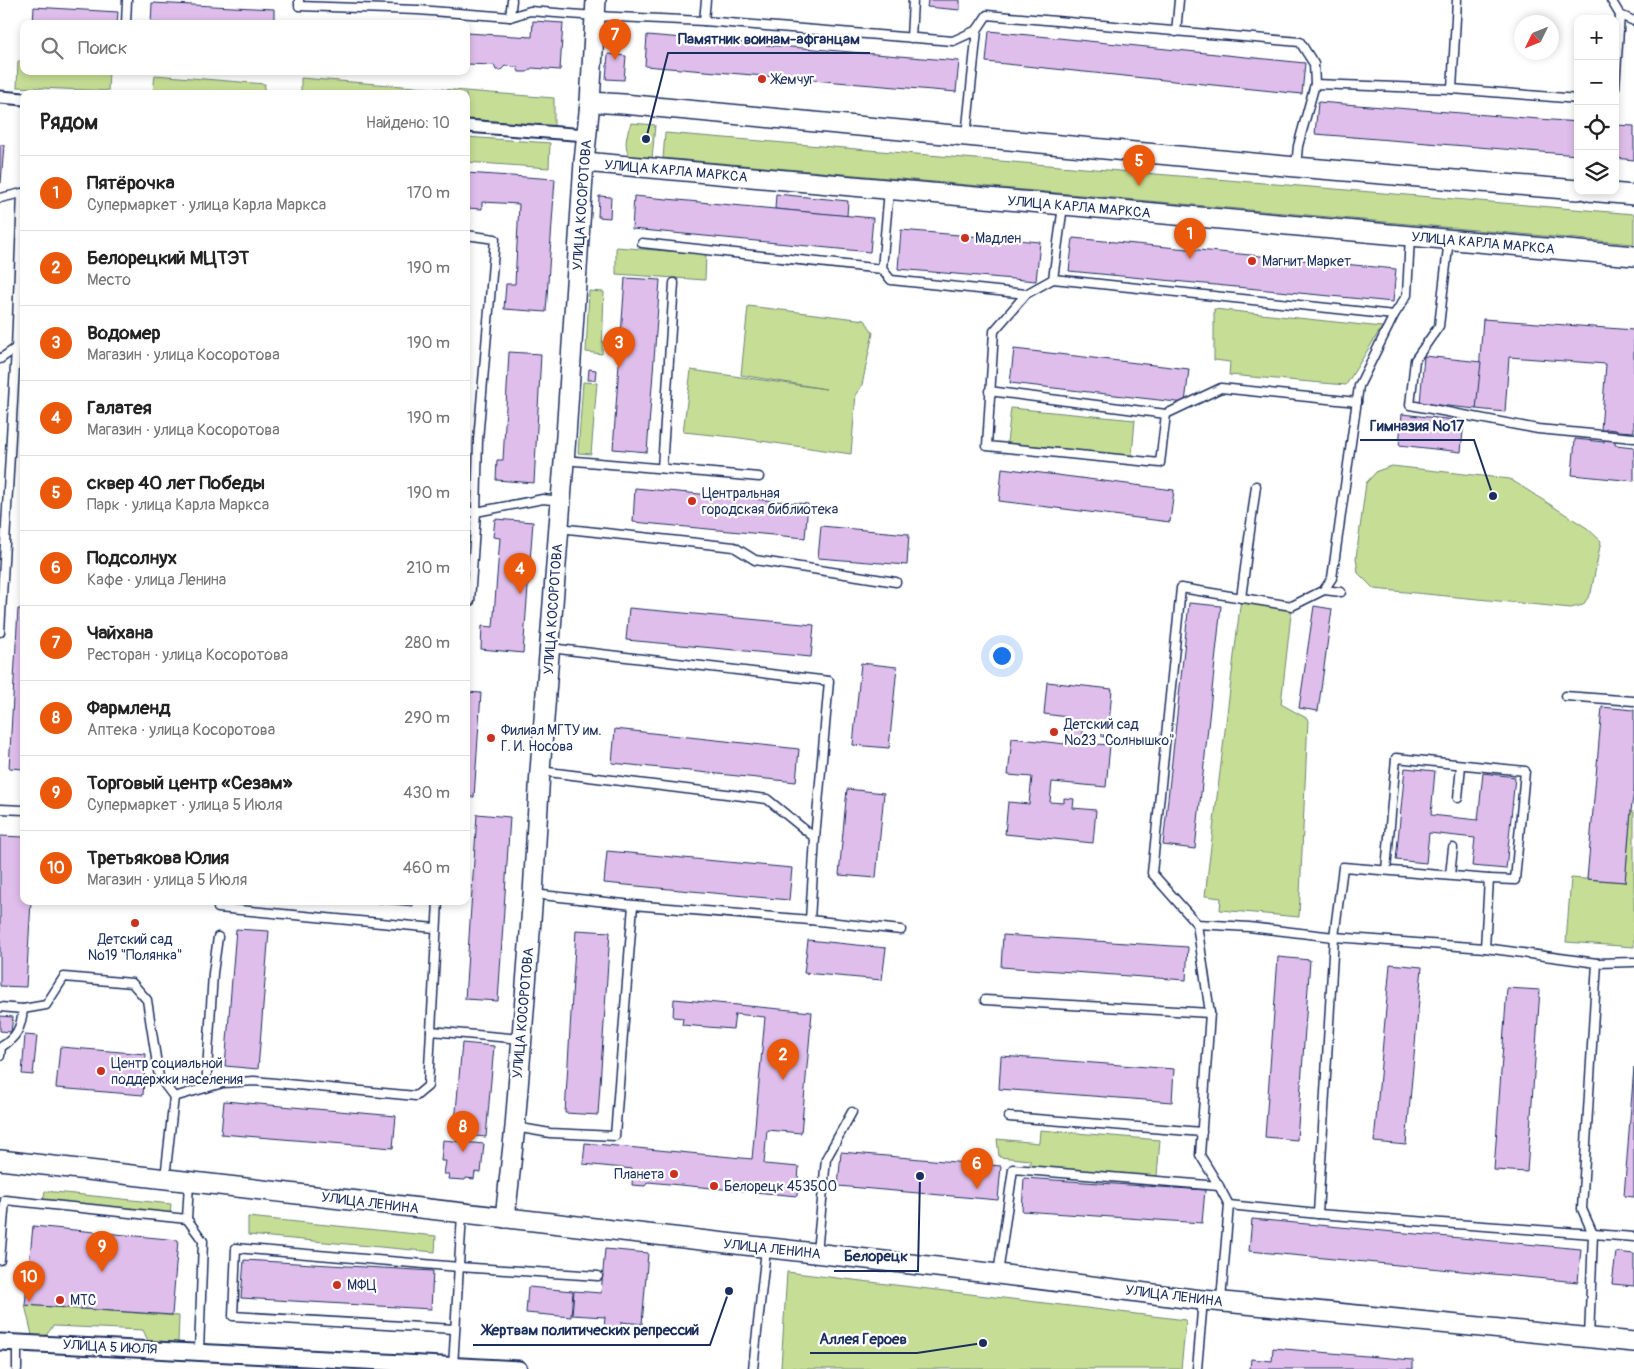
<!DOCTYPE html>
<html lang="ru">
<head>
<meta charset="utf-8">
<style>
  :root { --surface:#fff; --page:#f6f6f6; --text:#222; --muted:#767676; --line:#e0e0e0; --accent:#ea580c }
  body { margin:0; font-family:Pangolin,sans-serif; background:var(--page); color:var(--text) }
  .controls { position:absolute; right:15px; top:15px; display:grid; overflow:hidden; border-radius:10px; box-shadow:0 2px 8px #0003 }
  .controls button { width:45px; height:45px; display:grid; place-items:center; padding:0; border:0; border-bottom:1px solid var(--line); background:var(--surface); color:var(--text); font:25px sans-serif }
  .compass { position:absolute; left:1514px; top:15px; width:45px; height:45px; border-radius:50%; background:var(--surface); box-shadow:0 2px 8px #0003; rotate:227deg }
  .you { position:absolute; left:1001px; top:655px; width:18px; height:18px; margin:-12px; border:4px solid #fff; border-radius:50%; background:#1a73e8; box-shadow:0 0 0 8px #1a73e833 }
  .badge { display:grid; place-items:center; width:32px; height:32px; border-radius:50%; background:var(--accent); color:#fff; font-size:16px; font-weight:700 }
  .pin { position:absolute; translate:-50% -41px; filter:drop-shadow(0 1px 2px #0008) }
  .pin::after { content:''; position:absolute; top:26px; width:18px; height:15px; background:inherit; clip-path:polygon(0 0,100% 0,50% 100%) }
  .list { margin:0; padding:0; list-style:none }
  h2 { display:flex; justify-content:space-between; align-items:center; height:65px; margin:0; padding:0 20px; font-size:21px }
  h2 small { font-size:16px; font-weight:400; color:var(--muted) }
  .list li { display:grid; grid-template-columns:32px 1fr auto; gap:15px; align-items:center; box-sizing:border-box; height:75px; padding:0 20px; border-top:1px solid var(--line) }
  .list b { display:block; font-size:19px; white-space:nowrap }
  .list p { margin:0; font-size:16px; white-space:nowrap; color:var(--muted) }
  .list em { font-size:16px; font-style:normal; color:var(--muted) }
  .icon { flex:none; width:28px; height:28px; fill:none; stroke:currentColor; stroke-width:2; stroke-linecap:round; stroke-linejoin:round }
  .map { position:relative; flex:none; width:1634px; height:1369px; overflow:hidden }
  .search { position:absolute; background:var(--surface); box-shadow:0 2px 8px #0003; left:20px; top:20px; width:450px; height:55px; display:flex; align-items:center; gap:12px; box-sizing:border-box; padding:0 18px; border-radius:10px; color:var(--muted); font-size:19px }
  .panel { position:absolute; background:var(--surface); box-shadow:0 2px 8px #0003; left:20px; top:90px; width:450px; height:815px; border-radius:10px }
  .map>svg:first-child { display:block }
</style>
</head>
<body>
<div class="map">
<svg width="1634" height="1369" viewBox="0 0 1634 1369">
  <rect width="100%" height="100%" fill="#fff"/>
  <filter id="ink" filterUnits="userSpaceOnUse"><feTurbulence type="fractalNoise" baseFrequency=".02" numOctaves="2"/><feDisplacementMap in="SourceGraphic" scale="10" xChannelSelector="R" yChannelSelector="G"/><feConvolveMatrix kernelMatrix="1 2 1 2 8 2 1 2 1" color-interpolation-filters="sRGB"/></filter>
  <g filter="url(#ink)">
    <!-- green -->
    <g fill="#c5dd94" stroke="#708679">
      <polygon points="18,61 24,61 24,71 109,71 108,91 17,87"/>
      <polygon points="155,75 265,84 264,94 187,94 153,91"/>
      <polygon points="301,78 554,98 554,126 466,119 466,94 301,94"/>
      <path d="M631,123L655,125L652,160L629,157C624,144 626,136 631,123Z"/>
      <polygon points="665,133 1634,214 1634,244 663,158"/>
      <polygon points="466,137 550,143 549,168 466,162"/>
      <polygon points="616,247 706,254 705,280 616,274"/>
      <polygon points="589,291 604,292 602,354 586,352"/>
      <polygon points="748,306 865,320 873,333 862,385 856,394 851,454 733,437 683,432 691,370 826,389 741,375"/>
      <polygon points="1214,309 1382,327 1346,385 1229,375 1230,362 1214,360"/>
      <polygon points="583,382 597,383 591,454 578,453"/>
      <polygon points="1011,408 1135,420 1132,456 1007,443"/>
      <polygon points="1392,466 1510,479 1587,528 1601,541 1591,593 1583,605 1571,608 1374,589 1358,573 1356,558 1366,483 1377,471"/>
      <polygon points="1241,598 1292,606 1281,704 1308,719 1299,917 1220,910 1221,898 1205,896"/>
      <polygon points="1631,811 1634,812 1634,947 1566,942 1571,878 1625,882"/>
      <polygon points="1040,1130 1160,1140 1157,1176 1030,1170 1030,1160 999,1157 997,1139 1039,1143"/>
      <polygon points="45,1191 171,1204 170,1215 43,1201"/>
      <polygon points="248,1217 436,1236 435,1252 248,1235"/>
      <polygon points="787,1272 1186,1320 1181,1369 805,1369 781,1367"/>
      <polygon points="25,1305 179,1316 178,1342 148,1341 143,1330 53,1326 45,1337 32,1335"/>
    </g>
    <!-- building -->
    <g fill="#dfbeeb" stroke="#1b2f5e">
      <polygon points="928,0 960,0 960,10 927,7"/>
      <polygon points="152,3 274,9 274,24 151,24"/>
      <polygon points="34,7 118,12 117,24 33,24"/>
      <polygon points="533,21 563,23 560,70 532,68 527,72 519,72 517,67 505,66 501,70 496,70 494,65 466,64 466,33 532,37"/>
      <polygon points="989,31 1305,63 1302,94 986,62"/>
      <polygon points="647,35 959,61 956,92 645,66"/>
      <polygon points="608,54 626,56 624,80 606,79"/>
      <polygon points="1318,102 1578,122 1578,155 1315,134"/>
      <polygon points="1615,125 1634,126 1634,160 1615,158"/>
      <polygon points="0,145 4,145 1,183 0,183"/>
      <polygon points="466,173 555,179 546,312 504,309 506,284 515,284 519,204 482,202 482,209 466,208"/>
      <polygon points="776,194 848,201 847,216 775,209"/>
      <polygon points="599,196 611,197 610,218 598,217"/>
      <polygon points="634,196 873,218 870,252 632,229"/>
      <polygon points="901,230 1040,242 1036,281 898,269"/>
      <polygon points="1073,238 1396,269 1393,302 1069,271"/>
      <polygon points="625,278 660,280 647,452 613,449"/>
      <polygon points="1483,319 1634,330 1634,432 1601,430 1606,364 1509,357 1505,412 1476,409"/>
      <polygon points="1014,349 1189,369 1185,403 1010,383"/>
      <polygon points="509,352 541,354 534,483 496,480 497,460 503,460"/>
      <polygon points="1424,356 1481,362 1476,409 1420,403"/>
      <polygon points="589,369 596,370 595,380 588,380"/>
      <polygon points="1402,414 1464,421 1461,452 1399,445"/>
      <polygon points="1606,429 1616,430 1615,445 1634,447 1634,481 1572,475 1575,439 1604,442"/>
      <polygon points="1002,468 1174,490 1170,522 999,501"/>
      <polygon points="635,488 808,504 805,538 633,522"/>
      <polygon points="495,519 533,522 523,653 481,649 482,626 493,627 500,538 493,537"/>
      <polygon points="821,526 909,534 907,565 818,558"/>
      <polygon points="1189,603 1221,606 1195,849 1163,845"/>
      <polygon points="1314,606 1332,609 1318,711 1299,708"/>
      <polygon points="629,608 814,625 811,657 626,640"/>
      <polygon points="18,609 24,609 24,769 9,768"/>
      <polygon points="861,663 897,667 889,748 853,745"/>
      <polygon points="1047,682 1112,689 1109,724 1084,722 1082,743 1110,745 1106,787 1052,782 1050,802 1064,803 1064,798 1074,799 1073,808 1096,810 1093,843 1005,834 1008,802 1029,804 1032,777 1008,775 1012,738 1065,744 1067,717 1044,714"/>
      <polygon points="466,692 481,693 474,797 466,797"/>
      <polygon points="1602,707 1634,710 1634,791 1631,811 1625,882 1587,879"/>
      <polygon points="615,729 799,749 796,782 612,763"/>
      <polygon points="1405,768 1435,771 1431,815 1478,820 1483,773 1515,777 1506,869 1472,866 1475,838 1429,833 1426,863 1396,860"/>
      <polygon points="847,789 884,793 876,878 839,875"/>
      <polygon points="477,814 510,817 498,1001 465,999"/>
      <polygon points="0,836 24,837 24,901 31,901 26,987 0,986"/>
      <polygon points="607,851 792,868 789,900 604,883"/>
      <polygon points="357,901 414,901 413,906"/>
      <polygon points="236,929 269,931 258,1069 225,1066"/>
      <polygon points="576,930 610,932 598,1115 565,1113"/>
      <polygon points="1003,935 1188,947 1186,980 1001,967"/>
      <polygon points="808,940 886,948 882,980 804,973"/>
      <polygon points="1278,957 1310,960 1297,1140 1265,1137"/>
      <polygon points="1390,964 1422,967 1406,1145 1374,1142"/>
      <polygon points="1507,988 1540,990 1527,1172 1494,1170"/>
      <polygon points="674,999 812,1012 801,1133 767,1130 764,1164 799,1167 797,1196 648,1182 645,1186 632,1185 633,1169 583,1164 585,1143 752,1159 765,1017 735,1014 733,1029 682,1025 683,1018 673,1017"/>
      <polygon points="0,1016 13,1017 11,1032 0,1031"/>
      <polygon points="25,1035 37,1036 33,1075 22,1074"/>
      <polygon points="462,1043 494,1046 486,1137 454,1134"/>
      <polygon points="60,1047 146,1054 143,1095 56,1088"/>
      <polygon points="1001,1056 1174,1069 1172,1102 999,1089"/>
      <polygon points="1634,1067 1634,1197 1624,1196"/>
      <polygon points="224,1101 396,1116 393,1148 221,1134"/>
      <polygon points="443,1140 484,1144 481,1173 475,1172 474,1179 466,1178 465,1180 448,1179 449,1174 444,1174 446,1161 441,1161"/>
      <polygon points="841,1152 1001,1166 998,1200 838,1186"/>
      <polygon points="1024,1178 1205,1190 1202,1223 1022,1211"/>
      <polygon points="1252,1219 1581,1249 1578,1282 1249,1251"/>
      <polygon points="33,1226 178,1240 172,1315 25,1305"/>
      <polygon points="605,1249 648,1253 642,1324 622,1322 621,1329 604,1328 605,1317 572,1315 574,1291 601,1293"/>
      <polygon points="1616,1252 1634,1254 1634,1286 1612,1284"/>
      <polygon points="244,1260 433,1271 431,1309 241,1298"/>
      <polygon points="528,1287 573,1291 571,1317 526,1313"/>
      <polygon points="1273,1348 1413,1360 1413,1369 1250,1369 1251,1359 1272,1361"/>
    </g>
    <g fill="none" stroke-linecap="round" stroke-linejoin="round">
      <!-- service casing -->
      <g stroke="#1b2f5e" stroke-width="11">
        <g id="service">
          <polyline points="299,0 299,6 418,10 510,17 530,11 595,16 704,21 953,41 977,30 966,136"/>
          <polyline points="1611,0 1620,15 1634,21"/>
          <polyline points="510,17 512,0"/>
          <polyline points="704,21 706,0"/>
          <polyline points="126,24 127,0"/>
          <polyline points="977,30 987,15 1300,42 1314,64 1315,84"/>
          <polyline points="1176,32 1179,0"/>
          <polyline points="911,38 913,0"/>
          <polyline points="1615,87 1620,15"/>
          <polyline points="1452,89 1457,0"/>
          <polyline points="1296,167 1298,146 1315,84 1452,89 1578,99"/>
          <polyline points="0,198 22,193"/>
          <polyline points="466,235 495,239 478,440 476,512 470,601 466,602"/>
          <polyline points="1449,239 1439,326 1415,360 1410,405 1538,429 1634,438"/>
          <polyline points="642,243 882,269 891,280 1026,294"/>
          <polyline points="882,269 889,190"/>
          <polyline points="1053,279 1394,315 1407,295 1410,236"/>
          <polyline points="1394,315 1359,386 1332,578 1324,590 1292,606 1181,588 1152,873 1197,924 1249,927 1334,937 1485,948 1597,963 1582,1209 1593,1234 1589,1338"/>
          <polyline points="0,359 16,348 22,193 24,194"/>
          <polyline points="989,391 1166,414 1160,463 987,446 994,331 1026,294 1053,279 1063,206"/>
          <polyline points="1166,414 1221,388 1357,402"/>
          <polyline points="564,460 759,477"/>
          <polyline points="662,468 674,283"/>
          <polyline points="466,512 476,512 543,499 561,501"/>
          <polyline points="559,528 734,547 755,560 896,582"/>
          <polyline points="1324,590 1341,592"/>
          <polyline points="1241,598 1256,486"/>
          <polyline points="0,632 16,348"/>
          <polyline points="550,648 829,681 815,838"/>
          <polyline points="1565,696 1634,701"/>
          <polyline points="540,771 767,799 815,838 810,920"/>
          <polyline points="1458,798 1461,765"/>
          <polyline points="0,809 24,810"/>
          <polyline points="1386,870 1396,758 1525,771 1515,880 1489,879"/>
          <polyline points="1450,875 1453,848"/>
          <polyline points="533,894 633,905 810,920 901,930"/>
          <polyline points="218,908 435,928"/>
          <polyline points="1197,924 1210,1013 1200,1155 1219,1186 1229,1205 1221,1300"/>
          <polyline points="1597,963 1634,962"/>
          <polyline points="985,1000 1210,1013"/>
          <polyline points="0,1007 23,1009 46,1005 64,977 132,983 147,1000 159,1077 174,1097 165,1178"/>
          <polyline points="431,1031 521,1039"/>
          <path d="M0,1056L1,1047C17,1037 21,1028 23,1009"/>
          <polyline points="206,1088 213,973 218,937"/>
          <polyline points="174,1097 223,1083 254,1081 416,1096 428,1086 438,901"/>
          <polyline points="1009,1117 1202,1132"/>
          <polyline points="515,1127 550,1133 615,1136 633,905"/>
          <polyline points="1229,1205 1318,1214 1634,1237"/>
          <polyline points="1318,1214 1334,937 1343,867 1489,879 1485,948"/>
          <polyline points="187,1219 203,1241 199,1351"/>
          <polyline points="817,1252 826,1159 852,1112"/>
          <polyline points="0,1260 5,1200 187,1219 189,1183"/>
          <polyline points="998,1274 1013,1169 1219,1186"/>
          <polyline points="454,1329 233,1316 236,1248 459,1267 598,1276"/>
          <polyline points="17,1342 17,1369"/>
          <polyline points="453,1367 462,1214"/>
          <polyline points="753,1369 766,1249"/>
          <polyline points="1197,1369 1203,1300"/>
        </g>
      </g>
      <!-- pedestrian casing -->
      <g stroke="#1b2f5e" stroke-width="15">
        <g id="pedestrian">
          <polyline points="0,97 24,99"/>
          <polyline points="466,126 587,135"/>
        </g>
      </g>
      <!-- minor casing -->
      <g stroke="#1b2f5e" stroke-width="19">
        <polyline id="minor" points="0,1342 519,1369"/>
      </g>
      <!-- tertiary casing -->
      <g stroke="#1b2f5e" stroke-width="22">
        <g id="tertiary">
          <polyline points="590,102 623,104 1296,167 1578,190"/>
          <polyline points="584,162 1634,256"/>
          <polyline points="1588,191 1634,195"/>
          <polyline points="0,1160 998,1274 1193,1299 1634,1342"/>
          <polyline points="505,1218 515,1127 533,894 540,771 566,436 584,162 590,102 596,0"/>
        </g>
      </g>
      <!-- service -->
      <use href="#service" stroke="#fff" stroke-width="8"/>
      <!-- pedestrian -->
      <use href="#pedestrian" stroke="#fff" stroke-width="11"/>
      <!-- minor -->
      <use href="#minor" stroke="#fff" stroke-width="15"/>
      <!-- tertiary -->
      <use href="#tertiary" stroke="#fff" stroke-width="19"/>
    </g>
  </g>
  <!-- markers -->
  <g fill="#c8321e" stroke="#fff" stroke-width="2">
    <circle cx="762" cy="79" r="5"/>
    <circle cx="965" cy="238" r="5"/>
    <circle cx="1252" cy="261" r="5"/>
    <circle cx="692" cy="501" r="5"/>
    <circle cx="1054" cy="732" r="5"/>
    <circle cx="491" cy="738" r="5"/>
    <circle cx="135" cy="923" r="5"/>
    <circle cx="101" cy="1071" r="5"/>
    <circle cx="674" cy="1174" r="5"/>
    <circle cx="714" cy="1186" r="5"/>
    <circle cx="337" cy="1285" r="5"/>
    <circle cx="60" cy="1300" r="5"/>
  </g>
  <g text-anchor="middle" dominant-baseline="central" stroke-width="4.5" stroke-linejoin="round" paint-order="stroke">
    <!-- poi labels -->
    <g font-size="14" fill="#1b2f5e" stroke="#fff" text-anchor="start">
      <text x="772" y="79">Жемчуг</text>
      <text x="975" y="238">Мадлен</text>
      <text x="1262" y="261">Магнит Маркет</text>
      <text x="702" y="493">Центральная<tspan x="702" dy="16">городская библиотека</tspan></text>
      <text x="1064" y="724">Детский сад<tspan x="1064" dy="16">№23 "Солнышко"</tspan></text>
      <text x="501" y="730">Филиал МГТУ им.<tspan x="501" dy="16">Г. И. Носова</tspan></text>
      <text x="135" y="939" text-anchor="middle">Детский сад<tspan x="135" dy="16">№19 "Полянка"</tspan></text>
      <text x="111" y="1063">Центр социальной<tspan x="111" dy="16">поддержки населения</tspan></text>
      <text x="664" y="1174" text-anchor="end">Планета</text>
      <text x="724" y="1186">Белорецк 453500</text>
      <text x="347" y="1285">МФЦ</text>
      <text x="70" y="1300">МТС</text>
    </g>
    <!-- street labels -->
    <g font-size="14" fill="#1b2f5e" stroke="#fff">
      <text transform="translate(676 171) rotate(5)">УЛИЦА КАРЛА МАРКСА</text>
      <text transform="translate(582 205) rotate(-86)">УЛИЦА КОСОРОТОВА</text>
      <text transform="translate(1079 207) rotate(5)">УЛИЦА КАРЛА МАРКСА</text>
      <text transform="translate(1483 243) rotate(5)">УЛИЦА КАРЛА МАРКСА</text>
      <text transform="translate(553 609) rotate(-86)">УЛИЦА КОСОРОТОВА</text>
      <text transform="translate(523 1013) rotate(-85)">УЛИЦА КОСОРОТОВА</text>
      <text transform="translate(370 1203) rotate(7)">УЛИЦА ЛЕНИНА</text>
      <text transform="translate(772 1249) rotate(6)">УЛИЦА ЛЕНИНА</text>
      <text transform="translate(1174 1296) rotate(7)">УЛИЦА ЛЕНИНА</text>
      <text transform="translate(110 1347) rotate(3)">УЛИЦА 5 ИЮЛЯ</text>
    </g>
  </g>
  <!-- callouts -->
  <path fill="none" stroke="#1b2f5e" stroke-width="2" d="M646 139L668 53H870M1493 496L1474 440H1360M920 1176L918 1271H834M729 1291L710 1345H473M983 1343L917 1353H810"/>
  <g fill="#1b2f5e" stroke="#fff" stroke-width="2">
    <circle cx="646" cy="139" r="5"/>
    <circle cx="1493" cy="496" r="5"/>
    <circle cx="920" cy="1176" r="5"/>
    <circle cx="729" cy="1291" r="5"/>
    <circle cx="983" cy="1343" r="5"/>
  </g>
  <g font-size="15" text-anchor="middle" font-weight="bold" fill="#1b2f5e" stroke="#fff" stroke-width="4.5" stroke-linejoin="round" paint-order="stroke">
    <text x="769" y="44">Памятник воинам-афганцам</text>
    <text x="1417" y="431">Гимназия №17</text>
    <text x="876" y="1261">Белорецк</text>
    <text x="591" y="1335">Жертвам политических репрессий</text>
    <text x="863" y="1344">Аллея Героев</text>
  </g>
</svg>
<div class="controls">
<button>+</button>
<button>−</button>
<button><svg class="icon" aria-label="locate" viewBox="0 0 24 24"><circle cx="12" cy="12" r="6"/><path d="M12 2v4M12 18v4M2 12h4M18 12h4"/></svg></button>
<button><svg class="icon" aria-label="layers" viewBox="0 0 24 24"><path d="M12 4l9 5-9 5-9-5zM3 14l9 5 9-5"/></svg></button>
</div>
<svg class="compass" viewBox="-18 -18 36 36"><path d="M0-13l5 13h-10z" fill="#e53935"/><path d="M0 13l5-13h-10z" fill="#767676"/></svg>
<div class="you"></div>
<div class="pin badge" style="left:1190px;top:259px">1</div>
<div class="pin badge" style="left:783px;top:1080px">2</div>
<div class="pin badge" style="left:619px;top:368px">3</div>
<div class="pin badge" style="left:520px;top:594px">4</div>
<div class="pin badge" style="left:1139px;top:186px">5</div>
<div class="pin badge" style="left:977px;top:1189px">6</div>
<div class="pin badge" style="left:615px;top:60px">7</div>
<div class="pin badge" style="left:463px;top:1152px">8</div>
<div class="pin badge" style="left:102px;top:1272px">9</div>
<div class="pin badge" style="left:29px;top:1302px">10</div>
<div class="search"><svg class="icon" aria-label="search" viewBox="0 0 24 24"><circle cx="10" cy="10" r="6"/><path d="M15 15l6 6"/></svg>Поиск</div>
<section class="panel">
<h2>Рядом<small>Найдено: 10</small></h2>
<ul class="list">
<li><span class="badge">1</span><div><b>Пятёрочка</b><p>Супермаркет · улица Карла Маркса</p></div><em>170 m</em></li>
<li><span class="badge">2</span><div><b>Белорецкий МЦТЭТ</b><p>Место</p></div><em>190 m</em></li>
<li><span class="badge">3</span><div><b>Водомер</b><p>Магазин · улица Косоротова</p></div><em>190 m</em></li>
<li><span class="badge">4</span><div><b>Галатея</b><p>Магазин · улица Косоротова</p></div><em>190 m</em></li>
<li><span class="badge">5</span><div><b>сквер 40 лет Победы</b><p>Парк · улица Карла Маркса</p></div><em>190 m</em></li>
<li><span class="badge">6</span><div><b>Подсолнух</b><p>Кафе · улица Ленина</p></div><em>210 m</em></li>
<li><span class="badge">7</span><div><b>Чайхана</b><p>Ресторан · улица Косоротова</p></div><em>280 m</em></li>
<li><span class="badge">8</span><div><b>Фармленд</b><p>Аптека · улица Косоротова</p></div><em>290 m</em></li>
<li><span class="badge">9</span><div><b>Торговый центр «Сезам»</b><p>Супермаркет · улица 5 Июля</p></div><em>430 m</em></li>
<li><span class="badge">10</span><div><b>Третьякова Юлия</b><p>Магазин · улица 5 Июля</p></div><em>460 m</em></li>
</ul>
</section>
</div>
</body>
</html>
